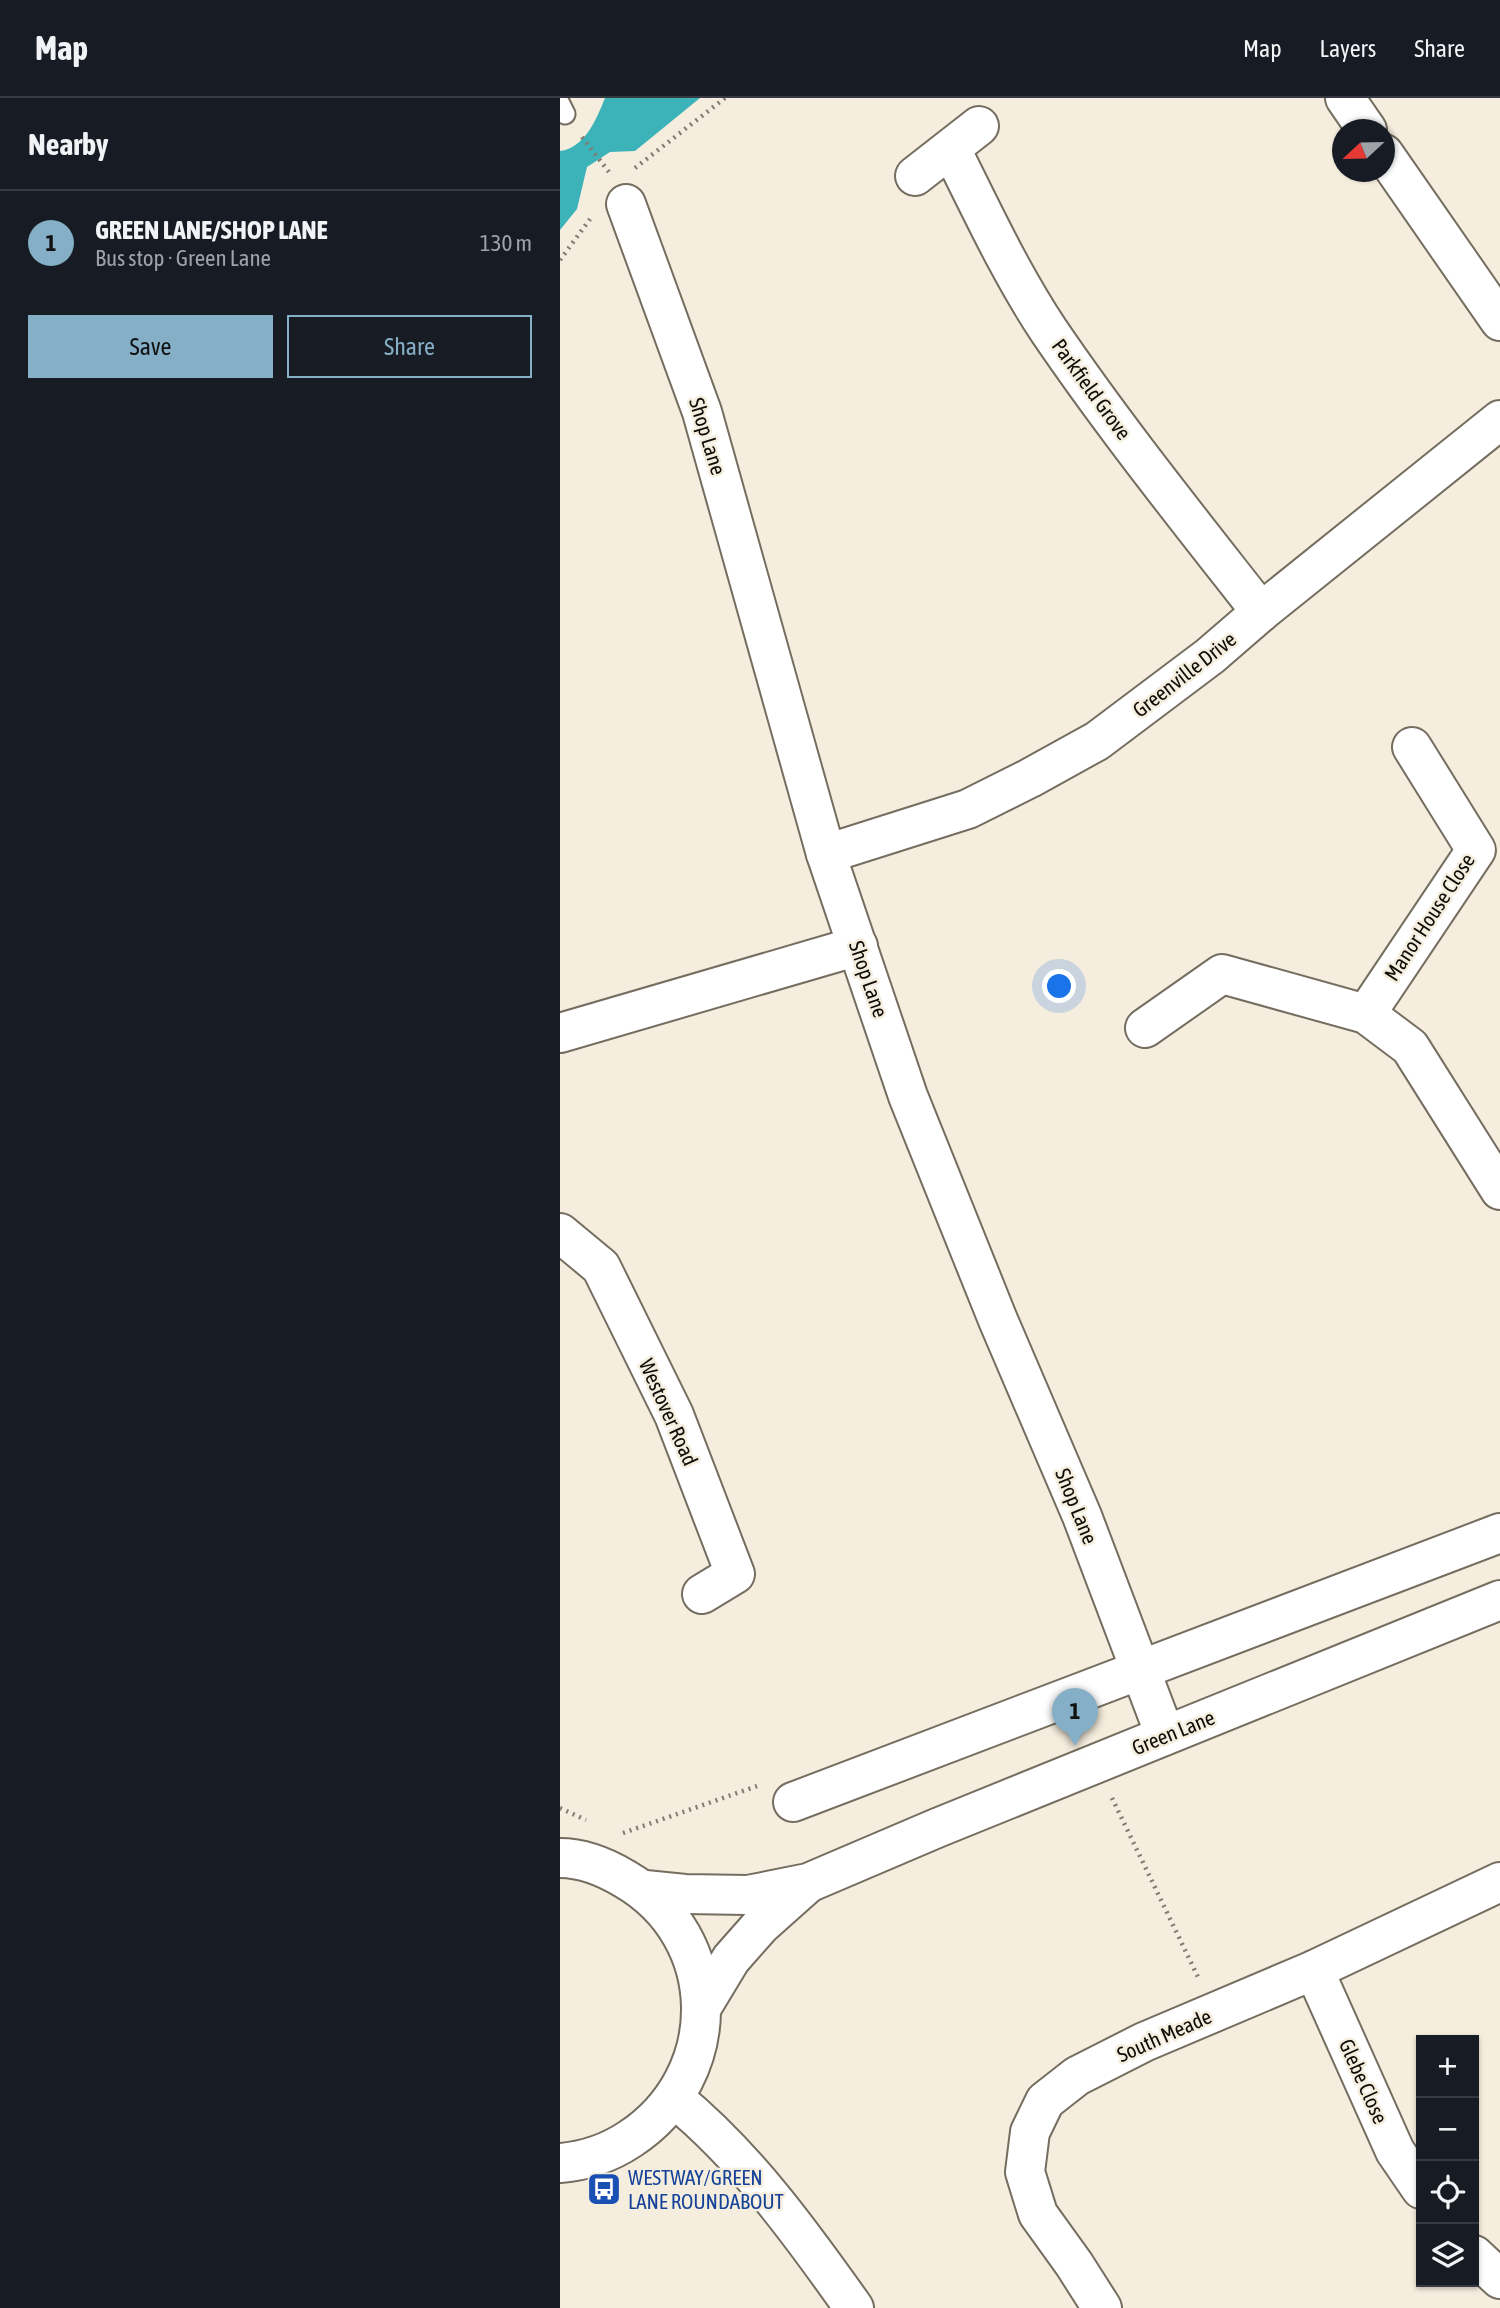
<!DOCTYPE html>
<html lang="en">
<head>
<meta charset="utf-8">
<style>
  :root { --surface:#171b24; --page:#242831; --text:#f1f3f6; --muted:#9ea1a6; --line:#363941; --accent:#85afc6 }
  body { margin:0; font-family:"Asap Condensed",sans-serif; background:var(--page); color:var(--text) }
  .controls { position:absolute; right:21px; bottom:21px; display:grid; overflow:hidden; border-radius:0px; box-shadow:0 2px 5px #0004 }
  .controls button { width:63px; height:63px; display:grid; place-items:center; padding:0; border:0; border-bottom:2px solid var(--line); background:var(--surface); color:var(--text); font:35px sans-serif }
  .compass { position:absolute; left:772px; top:21px; width:63px; height:63px; border-radius:50%; background:var(--surface); box-shadow:0 2px 5px #0004; rotate:248deg }
  .you { position:absolute; left:500px; top:889px; width:24px; height:24px; margin:-18px; border:5px solid #fff; border-radius:50%; background:#1a73e8; box-shadow:0 0 0 10px #1a73e833 }
  .badge { display:grid; place-items:center; width:46px; height:46px; border-radius:50%; background:var(--accent); color:#111; font-size:23px; font-weight:700 }
  .pin { position:absolute; translate:-50% -58px; filter:drop-shadow(0 2px 4px #0008) }
  .pin::after { content:''; position:absolute; top:37px; width:24px; height:21px; background:inherit; clip-path:polygon(0 0,100% 0,50% 100%) }
  .list { margin:0; padding:0; list-style:none }
  h2 { display:flex; justify-content:space-between; align-items:center; height:91px; margin:0; padding:0 28px; font-size:30px }
  h2 small { font-size:23px; font-weight:400; color:var(--muted) }
  .list li { display:grid; grid-template-columns:46px 1fr auto; gap:21px; align-items:center; box-sizing:border-box; height:105px; padding:0 28px; border-top:2px solid var(--line) }
  .list b { display:block; font-size:26px; white-space:nowrap }
  .list p { margin:0; font-size:23px; white-space:nowrap; color:var(--muted) }
  .list em { font-size:23px; font-style:normal; color:var(--muted) }
  .actions { display:flex; gap:14px; padding:21px 28px }
  .actions a { flex:1; padding:16px 0; border:2px solid var(--accent); border-radius:0px; text-align:center; font-size:24px; color:var(--accent) }
  .actions .main { background:var(--accent); color:#111 }
  .icon { flex:none; width:38px; height:38px; fill:none; stroke:currentColor; stroke-width:2; stroke-linecap:round; stroke-linejoin:round }
  .map { position:relative; flex:none; width:940px; height:2210px; overflow:hidden }
  header { display:flex; align-items:center; gap:42px; box-sizing:border-box; height:98px; padding:0 35px; background:var(--surface); border-bottom:2px solid var(--line) }
  header strong { font-size:33px }
  nav { display:flex; gap:38px; margin-inline-start:auto; font-size:24px }
  main { display:flex }
  aside { flex:1; background:var(--surface) }
  .map>svg:first-child { display:block }
</style>
</head>
<body>
<header>
<strong>Map</strong>
<nav><a>Map</a><a>Layers</a><a>Share</a></nav>
</header>
<main>
<aside>
<h2>Nearby<small></small></h2>
<ul class="list">
<li><span class="badge">1</span><div><b>GREEN LANE/SHOP LANE</b><p>Bus stop · Green Lane</p></div><em>130 m</em></li>
</ul>
<div class="actions"><a class="main">Save</a><a>Share</a></div>
</aside>
<div class="map">
<svg width="940" height="2210" viewBox="0 0 940 2210">
  <rect width="100%" height="100%" fill="#f5eddd"/>
  <!-- water -->
  <path fill="#3cb3b9" d="M45,0H140L75,53L50,54L27,69L17,111L0,132V53C25,50 37,20 45,0Z"/>
  <g fill="none" stroke-linecap="round" stroke-linejoin="round">
    <!-- lane casing -->
    <g stroke="#756e60" stroke-width="23">
      <polyline id="lane" points="0,6 5,16"/>
    </g>
    <!-- street casing -->
    <g stroke="#756e60" stroke-width="42">
      <g id="street">
        <polyline points="785,0 807,32"/>
        <path d="M391,51C422,113 451,176 489,233C555,330 629,422 701,514"/>
        <polyline points="824,56 940,223"/>
        <polyline points="355,78 419,28"/>
        <polyline points="66,106 142,314 266,756 348,998 438,1222 522,1418 605,1637"/>
        <polyline points="266,756 408,711 470,680 537,643 650,558 701,514 940,322"/>
        <polyline points="806,916 916,752 852,649"/>
        <polyline points="585,930 662,876 806,916 850,949 940,1092"/>
        <polyline points="0,935 298,848"/>
        <polyline points="0,1135 41,1169 114,1317 175,1476 142,1496"/>
        <polyline points="233,1704 940,1435"/>
        <polyline points="754,1872 835,2053 861,2091"/>
        <path d="M114,2000C186,2059 241,2135 294,2210"/>
        <polyline points="914,2157 940,2181"/>
        <polyline points="542,2210 514,2166 478,2116 465,2074 470,2034 485,2003 517,1978 584,1944 754,1872 940,1784"/>
      </g>
    </g>
    <!-- secondary casing -->
    <g stroke="#756e60" stroke-width="42">
      <g id="secondary">
        <path d="M0,1760C23,1760 45,1769 65,1781C165,1839 166,1978 70,2041C49,2055 25,2063 0,2065"/>
        <polyline points="85,1792 125,1796 188,1797 248,1785 377,1730 940,1502"/>
        <polyline points="142,1909 171,1861 201,1827 247,1786"/>
      </g>
    </g>
    <!-- path -->
    <g stroke="#817c72" stroke-width="4.5" stroke-dasharray="2 5" stroke-linecap="butt">
      <polyline points="22,39 49,74"/>
      <polyline points="75,70 165,0"/>
      <polyline points="0,162 30,121"/>
      <polyline points="552,1700 638,1879"/>
      <polyline points="0,1710 26,1722"/>
      <polyline points="63,1735 200,1687"/>
    </g>
    <!-- lane -->
    <use href="#lane" stroke="#fff" stroke-width="19"/>
    <!-- street -->
    <use href="#street" stroke="#fff" stroke-width="38"/>
    <!-- secondary -->
    <use href="#secondary" stroke="#fff" stroke-width="38"/>
  </g>
  <!-- icons -->
  <defs>
    <g id="bus-square" transform="scale(1.75)"><rect x="-9" y="-9" width="18" height="18" rx="4" fill="#1a4fb4" stroke="#f5eddd"/><path d="M-5-6H5V4H4V6H2V4H-2V6H-4V4H-5ZM-3.5-4V0h7V-4ZM-3.5 1.2v1.5H-2V1.2ZM2 1.2v1.5H3.5V1.2Z" fill="#fff"/></g>
  </defs>
  <g fill-rule="evenodd">
    <use href="#bus-square" x="44" y="2091"/>
  </g>
  <g text-anchor="middle" dominant-baseline="central" stroke-width="5" stroke-linejoin="round" paint-order="stroke">
    <!-- street labels -->
    <g font-size="21" fill="#0e0c07" stroke="#f5eddd">
      <text transform="translate(532 291) rotate(54)">Parkfield Grove</text>
      <text transform="translate(148 338) rotate(73)">Shop Lane</text>
      <text transform="translate(624 576) rotate(-38)">Greenville Drive</text>
      <text transform="translate(869 819) rotate(-57)">Manor House Close</text>
      <text transform="translate(309 881) rotate(71)">Shop Lane</text>
      <text transform="translate(109 1314) rotate(66)">Westover Road</text>
      <text transform="translate(517 1408) rotate(68)">Shop Lane</text>
      <text transform="translate(613 1634) rotate(-22)">Green Lane</text>
      <text transform="translate(604 1937) rotate(-24)">South Meade</text>
      <text transform="translate(804 1983) rotate(66)">Glebe Close</text>
    </g>
    <!-- transit labels -->
    <g font-size="21" fill="#164399" stroke="#f5eddd" text-anchor="start">
      <text x="68" y="2079">WESTWAY/GREEN<tspan x="68" dy="24">LANE ROUNDABOUT</tspan></text>
    </g>
  </g>
</svg>
<div class="controls">
<button>+</button>
<button>−</button>
<button><svg class="icon" aria-label="locate" viewBox="0 0 24 24"><circle cx="12" cy="12" r="6"/><path d="M12 2v4M12 18v4M2 12h4M18 12h4"/></svg></button>
<button><svg class="icon" aria-label="layers" viewBox="0 0 24 24"><path d="M12 4l9 5-9 5-9-5zM3 14l9 5 9-5"/></svg></button>
</div>
<svg class="compass" viewBox="-18 -18 36 36"><path d="M0-13l5 13h-10z" fill="#e53935"/><path d="M0 13l5-13h-10z" fill="#9ea1a6"/></svg>
<div class="you"></div>
<div class="pin badge" style="left:515px;top:1648px">1</div>
</div>
</main>
</body>
</html>
